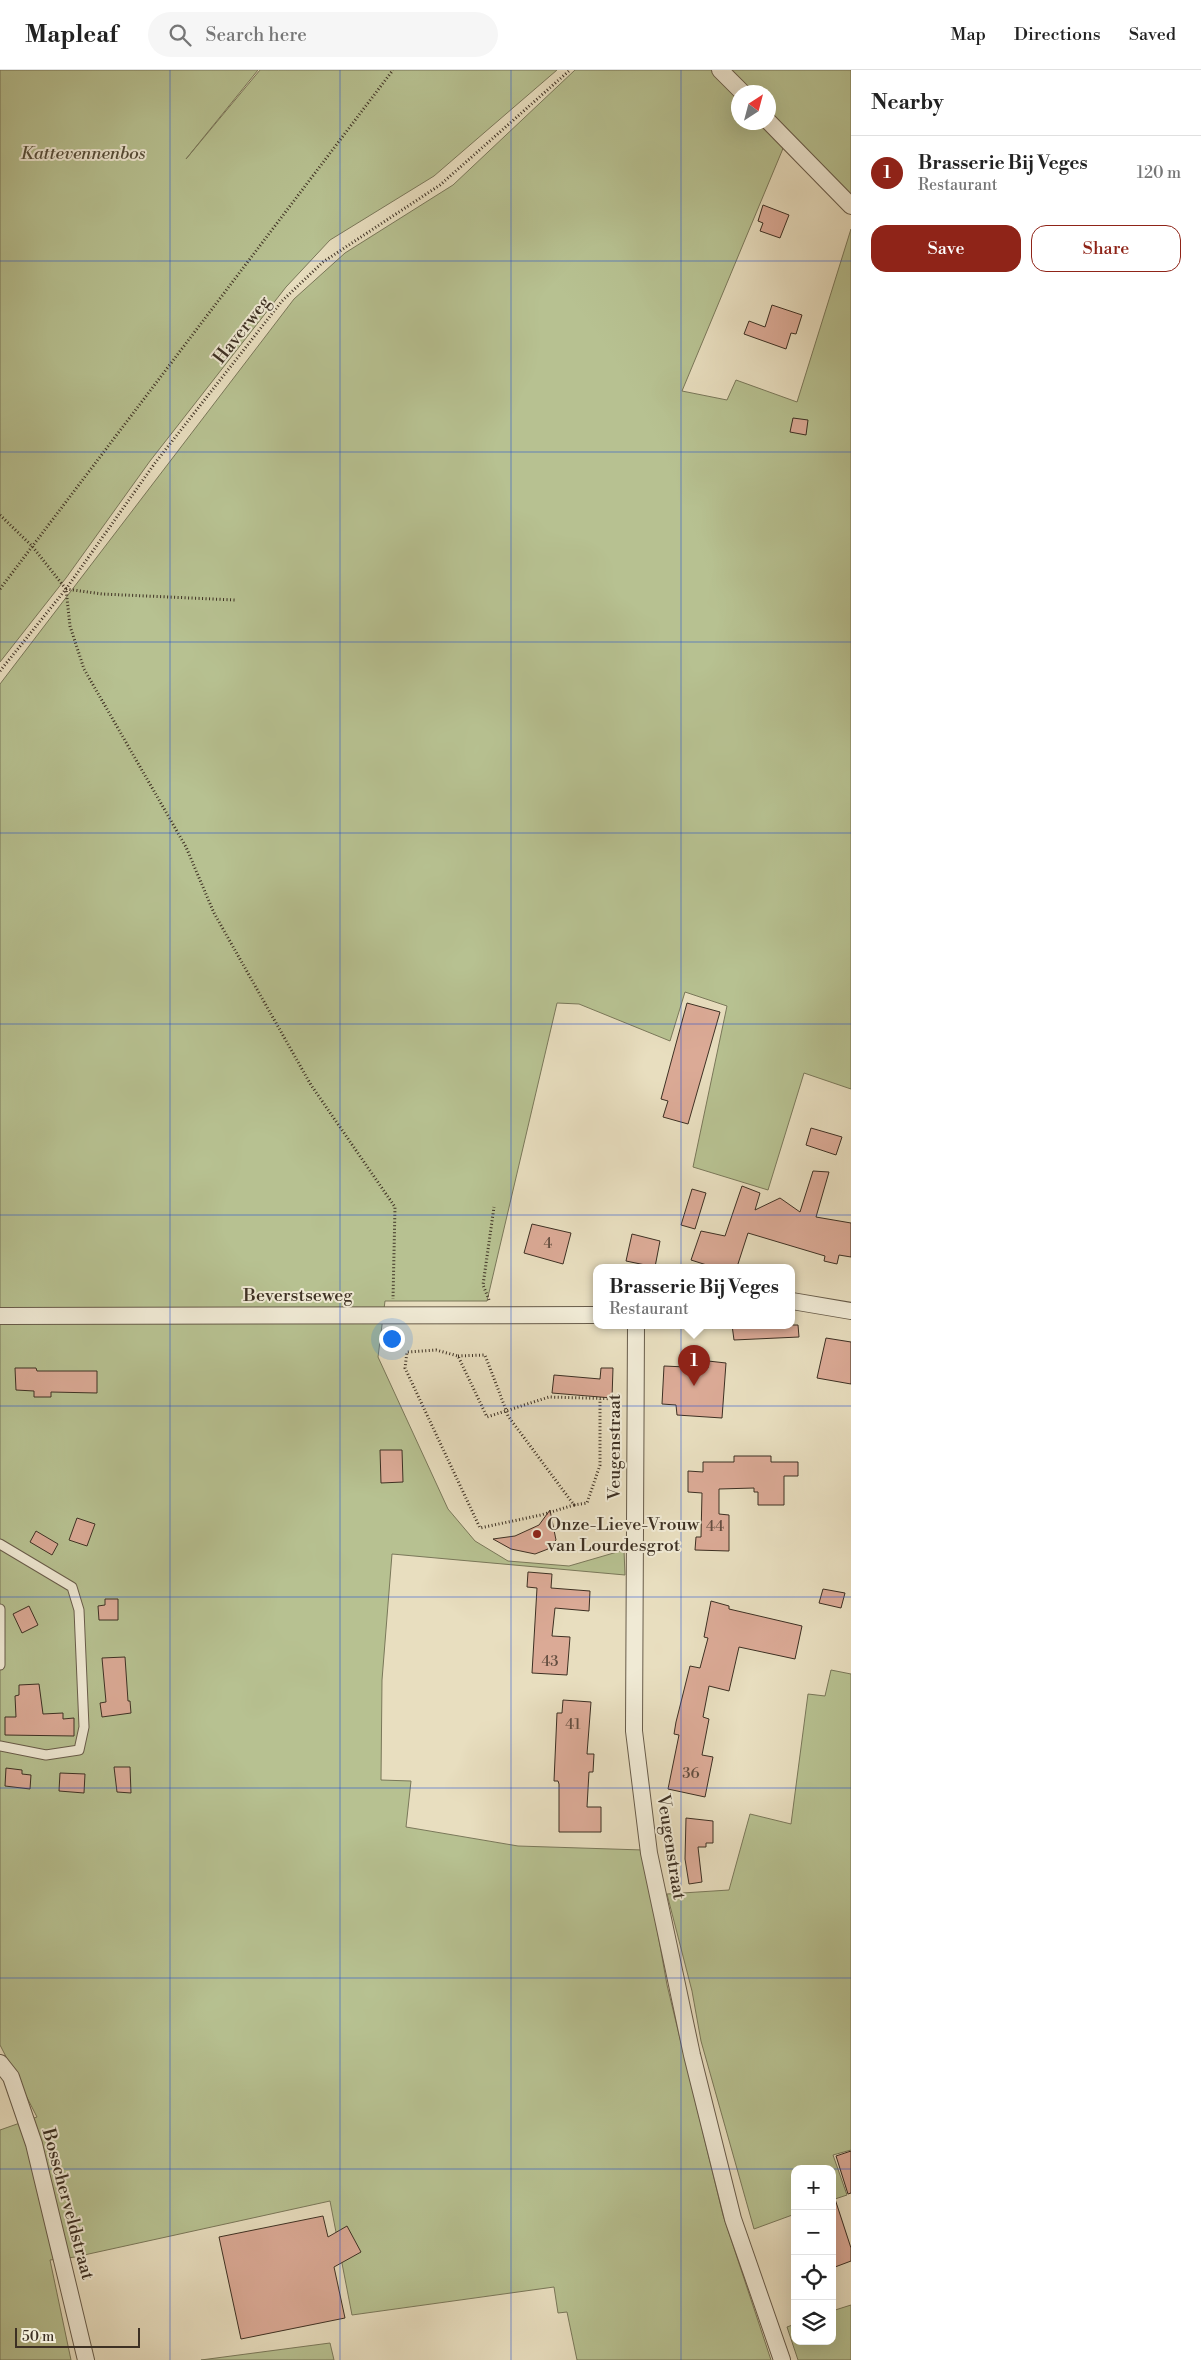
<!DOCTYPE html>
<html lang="en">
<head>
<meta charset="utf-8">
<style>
  :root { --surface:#fff; --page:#f6f6f6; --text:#222; --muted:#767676; --line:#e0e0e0; --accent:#8f2418 }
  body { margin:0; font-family:"Libre Bodoni",serif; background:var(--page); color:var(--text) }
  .controls { position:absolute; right:15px; bottom:15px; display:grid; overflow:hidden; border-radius:10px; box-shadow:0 5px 20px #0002 }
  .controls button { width:45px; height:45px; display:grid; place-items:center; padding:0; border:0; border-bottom:1px solid var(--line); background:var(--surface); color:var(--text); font:25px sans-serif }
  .compass { position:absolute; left:731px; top:15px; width:45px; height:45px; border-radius:50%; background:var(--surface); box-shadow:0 5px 20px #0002; rotate:36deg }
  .scale { position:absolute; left:15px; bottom:12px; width:125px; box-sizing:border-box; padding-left:5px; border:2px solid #3d3023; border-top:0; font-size:14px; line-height:18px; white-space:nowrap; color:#3d3023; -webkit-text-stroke:4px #f0ead5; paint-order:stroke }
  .you { position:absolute; left:391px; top:1268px; width:18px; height:18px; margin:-12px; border:4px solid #fff; border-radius:50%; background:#1a73e8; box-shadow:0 0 0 8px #1a73e833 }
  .badge { display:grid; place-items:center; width:32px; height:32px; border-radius:50%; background:var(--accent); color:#fff; font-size:16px; font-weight:700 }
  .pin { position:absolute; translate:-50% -41px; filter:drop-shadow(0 1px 2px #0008) }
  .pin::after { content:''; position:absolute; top:26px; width:18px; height:15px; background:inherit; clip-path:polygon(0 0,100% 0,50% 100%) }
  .popup { position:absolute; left:593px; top:1194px; width:202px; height:65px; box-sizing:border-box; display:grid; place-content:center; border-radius:10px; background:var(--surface); filter:drop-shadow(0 1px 4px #0005); font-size:16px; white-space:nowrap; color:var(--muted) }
  .popup b { font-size:19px; color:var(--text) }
  .popup::after { content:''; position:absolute; left:50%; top:100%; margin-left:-10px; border:10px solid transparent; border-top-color:var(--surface) }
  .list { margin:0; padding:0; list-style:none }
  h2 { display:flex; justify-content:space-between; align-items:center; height:65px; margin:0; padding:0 20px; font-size:21px }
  h2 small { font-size:16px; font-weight:400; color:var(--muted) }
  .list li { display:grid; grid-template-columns:32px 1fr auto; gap:15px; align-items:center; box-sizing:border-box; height:75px; padding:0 20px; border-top:1px solid var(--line) }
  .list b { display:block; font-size:19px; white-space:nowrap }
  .list p { margin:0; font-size:16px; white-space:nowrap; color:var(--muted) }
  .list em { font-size:16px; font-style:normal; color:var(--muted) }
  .actions { display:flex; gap:10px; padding:15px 20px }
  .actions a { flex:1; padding:11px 0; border:1px solid var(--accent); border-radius:15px; text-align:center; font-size:18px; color:var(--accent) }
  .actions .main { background:var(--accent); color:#fff }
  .icon { flex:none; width:28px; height:28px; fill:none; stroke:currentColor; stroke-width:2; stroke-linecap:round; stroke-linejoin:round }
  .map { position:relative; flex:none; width:851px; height:2290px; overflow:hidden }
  header { display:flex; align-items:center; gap:30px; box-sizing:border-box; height:70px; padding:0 25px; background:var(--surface); border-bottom:1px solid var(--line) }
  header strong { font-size:24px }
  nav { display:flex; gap:28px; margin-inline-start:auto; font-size:18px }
  .search { width:350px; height:45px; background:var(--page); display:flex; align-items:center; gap:12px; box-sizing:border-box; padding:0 18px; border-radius:28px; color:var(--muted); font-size:19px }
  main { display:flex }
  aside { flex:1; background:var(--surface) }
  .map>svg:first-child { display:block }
</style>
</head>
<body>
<header>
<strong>Mapleaf</strong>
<div class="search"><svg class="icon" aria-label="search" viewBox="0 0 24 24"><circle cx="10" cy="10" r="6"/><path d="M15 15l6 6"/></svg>Search here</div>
<nav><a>Map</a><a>Directions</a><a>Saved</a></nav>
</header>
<main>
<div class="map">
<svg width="851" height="2290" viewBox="0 0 851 2290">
  <rect width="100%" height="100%" fill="#e8debf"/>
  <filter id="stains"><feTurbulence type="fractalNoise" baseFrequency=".004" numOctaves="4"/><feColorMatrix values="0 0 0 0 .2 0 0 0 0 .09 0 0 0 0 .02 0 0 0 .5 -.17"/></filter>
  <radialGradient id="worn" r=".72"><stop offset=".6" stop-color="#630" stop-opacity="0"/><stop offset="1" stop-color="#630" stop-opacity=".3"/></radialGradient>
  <!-- green -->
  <g fill="#b7c191" stroke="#7a785a" fill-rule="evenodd">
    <polygon points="0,0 258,0 186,89 260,0 557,0 434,106 330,170 286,217 150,391 66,508 0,592"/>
    <path d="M575,0H851V126L789,64L682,321L727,330L736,310L797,332L851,159V1019L804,1003L768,1120L693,1097L727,936L685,922L670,971L579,934L557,933L487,1231H385L378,1287L448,1439L475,1471L508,1491L569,1496L624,1480L625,1505L392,1484L382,1610L381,1710L411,1711L406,1757L518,1776L643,1780L667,1915L723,2145L771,2290H577L567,2242L558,2243L554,2217L352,2245L330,2131L75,2187L50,2190L71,2290H0V2060L37,2047L0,1975V614L294,229L345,183L453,115ZM738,22H768V52H738Z"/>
    <polygon points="831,1600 851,1604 851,2080 833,2085 847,2125 832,2130 832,2099 795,2099 795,2144 754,2159 701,1971 692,1921 667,1824 729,1820 750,1744 791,1754 808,1624 825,1626"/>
    <polygon points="851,2235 851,2290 798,2290 787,2257 795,2254 795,2271 832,2271 832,2241"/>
    <polygon points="330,2273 334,2290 201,2290"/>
  </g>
  <!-- building -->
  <g fill="#dbaa96" stroke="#3d3023">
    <polygon points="763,135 789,145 780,168 760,161 763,153 758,151"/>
    <polygon points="772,235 802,245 796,264 791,263 786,279 744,264 749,251 765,257"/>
    <polygon points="793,348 808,350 806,365 790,362"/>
    <polygon points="687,933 720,942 688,1054 663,1047 668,1031 661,1029"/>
    <polygon points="811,1058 842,1067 836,1085 806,1075"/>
    <polygon points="813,1101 829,1102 816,1147 851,1153 851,1187 839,1185 837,1194 824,1191 825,1186 748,1163 737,1197 713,1197 691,1190 701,1161 725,1166 742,1116 760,1123 755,1140 780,1128 800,1142"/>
    <polygon points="692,1119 706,1123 695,1159 681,1155"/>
    <polygon points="532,1154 571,1163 563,1194 524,1183"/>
    <polygon points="632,1164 660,1171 655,1197 626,1191"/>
    <polygon points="732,1255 798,1255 799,1267 734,1270"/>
    <polygon points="826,1268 851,1272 851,1314 817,1308"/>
    <polygon points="708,1291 726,1293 722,1348 677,1345 676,1335 662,1334 664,1296 708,1298"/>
    <polygon points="15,1298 36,1298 37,1301 97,1301 97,1323 51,1322 51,1327 34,1327 34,1321 16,1320"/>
    <polygon points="601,1298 613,1298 612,1328 552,1323 554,1305 600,1309"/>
    <polygon points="380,1380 402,1380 403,1412 381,1413"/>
    <polygon points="734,1386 771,1386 771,1392 798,1392 798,1406 784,1406 784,1435 758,1435 758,1422 754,1422 754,1418 719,1419 719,1444 729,1445 729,1481 695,1480 696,1467 701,1467 702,1423 688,1422 688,1401 703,1402 703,1392 734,1392"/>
    <polygon points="550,1440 556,1470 548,1479 535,1484 511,1479 493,1469 515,1466 539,1455"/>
    <polygon points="77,1448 95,1454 87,1476 69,1470"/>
    <polygon points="36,1461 58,1474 52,1485 30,1472"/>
    <polygon points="528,1502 552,1504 551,1518 590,1521 589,1541 555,1538 552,1566 570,1567 567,1605 532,1603 537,1518 527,1517"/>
    <polygon points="823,1519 845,1523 841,1538 819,1533"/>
    <polygon points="105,1529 118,1529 118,1550 99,1550 98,1536 105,1535"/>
    <polygon points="711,1531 729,1536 729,1539 802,1556 795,1589 739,1577 729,1621 709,1616 703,1647 709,1649 702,1685 713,1687 705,1727 668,1719 679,1665 674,1664 676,1652 690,1596 700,1598 708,1568 704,1567"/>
    <polygon points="29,1536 38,1555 22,1563 13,1544"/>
    <polygon points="125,1587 128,1631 130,1631 131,1643 102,1647 100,1633 106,1632 102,1588"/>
    <polygon points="39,1614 43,1644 63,1643 63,1649 74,1648 74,1666 5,1665 5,1647 16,1647 15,1626 19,1625 19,1615"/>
    <polygon points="563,1630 591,1632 587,1684 594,1684 593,1702 589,1702 587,1737 601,1737 601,1762 559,1762 559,1714 558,1711 554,1711 557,1643 562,1643"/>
    <polygon points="114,1697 130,1697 131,1723 117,1722"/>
    <polygon points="6,1698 22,1700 22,1704 31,1705 30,1719 5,1716"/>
    <polygon points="60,1703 85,1704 84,1723 59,1721"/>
    <polygon points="686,1748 713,1751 713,1773 706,1773 706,1777 698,1777 702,1812 689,1814 685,1789"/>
    <polygon points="851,2081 851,2123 848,2124 836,2086"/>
    <polygon points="832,2129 835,2129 851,2178 851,2191 835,2197 832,2189"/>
    <polygon points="323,2146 328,2167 347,2156 361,2182 334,2197 345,2248 241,2269 219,2167"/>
  </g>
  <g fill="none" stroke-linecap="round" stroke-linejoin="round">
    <!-- lane casing -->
    <g stroke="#685c4a" stroke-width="11">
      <g id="lane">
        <polyline points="0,1474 72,1517 79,1540 84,1657 79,1680 46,1685 0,1676"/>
        <polyline points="0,1539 0,1595"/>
      </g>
    </g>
    <!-- street casing -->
    <g stroke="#685c4a" stroke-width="18">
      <g id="street">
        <polyline points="720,0 742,22"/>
        <polyline points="768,51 851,136"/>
        <polyline points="792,1231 851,1241"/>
        <polyline points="0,1246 596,1245"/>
        <polyline points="636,1255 634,1661 649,1783 692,1985 733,2149 782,2290"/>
        <polyline points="0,1993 11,2007 34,2074 86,2290"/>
      </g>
    </g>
    <!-- path -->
    <g stroke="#3d3023" stroke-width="3" stroke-dasharray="1 2.5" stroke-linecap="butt">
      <polyline points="0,445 32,476 66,519 70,556 84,599 186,777 214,843 311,1015 395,1137 393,1229"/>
      <polyline points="0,519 393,0"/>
      <polyline points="66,519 102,524 235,530"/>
      <polyline points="0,601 66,519 155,393 282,231 323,192 440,115 570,0"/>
      <polyline points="489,1230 483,1215 494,1137"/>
      <polyline points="458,1286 485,1285 506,1340 508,1346 574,1435 541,1445 480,1458 405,1298 407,1282 436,1280 458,1286 487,1347 549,1327 621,1329"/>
      <polyline points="574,1435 587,1433 600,1395 600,1329"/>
    </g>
    <!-- lane -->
    <use href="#lane" stroke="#f0ead5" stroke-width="9"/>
    <!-- street -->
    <use href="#street" stroke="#f0ead5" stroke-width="16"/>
  </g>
  <!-- grid -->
  <path fill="none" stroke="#1d4ed8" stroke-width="1" stroke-opacity="0.55" d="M170,0V2290M340,0V2290M511,0V2290M681,0V2290M0,191H851M0,382H851M0,572H851M0,763H851M0,954H851M0,1145H851M0,1336H851M0,1527H851M0,1718H851M0,1908H851M0,2099H795M832,2099H851"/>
  <!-- markers -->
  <circle fill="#8f2418" stroke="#f0ead5" stroke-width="2" cx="537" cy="1464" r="5"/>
  <g text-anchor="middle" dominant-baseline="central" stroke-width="4" stroke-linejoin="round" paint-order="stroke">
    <!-- number labels -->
    <g font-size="15" fill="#644e40">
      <text x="548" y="1173">4</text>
      <text x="715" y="1456">44</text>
      <text x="550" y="1591">43</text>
      <text x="573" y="1654">41</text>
      <text x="691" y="1703">36</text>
    </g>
    <!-- park labels -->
    <g font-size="18" font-style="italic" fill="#554d39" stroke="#f0ead5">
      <text x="83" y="83">Kattevennenbos</text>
    </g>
    <!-- street labels -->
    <g font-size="18" fill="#3d3023" stroke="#f0ead5">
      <text transform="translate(242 260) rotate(-52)">Haverweg</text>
      <text x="298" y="1225">Beverstseweg</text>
      <text transform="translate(614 1377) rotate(-90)">Veugenstraat</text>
      <text transform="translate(671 1777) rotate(81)">Veugenstraat</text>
      <text transform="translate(68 2134) rotate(75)">Bosscherveldstraat</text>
    </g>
    <!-- poi labels -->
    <g font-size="18" fill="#3d3023" stroke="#f0ead5" text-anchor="start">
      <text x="547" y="1454">Onze-Lieve-Vrouw<tspan x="547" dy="21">van Lourdesgrot</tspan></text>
    </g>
  </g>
  <rect width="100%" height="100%" filter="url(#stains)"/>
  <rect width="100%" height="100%" fill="url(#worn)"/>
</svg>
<div class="controls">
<button>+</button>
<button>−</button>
<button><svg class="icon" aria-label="locate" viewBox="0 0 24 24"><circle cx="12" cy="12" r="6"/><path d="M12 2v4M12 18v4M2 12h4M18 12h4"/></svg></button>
<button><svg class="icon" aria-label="layers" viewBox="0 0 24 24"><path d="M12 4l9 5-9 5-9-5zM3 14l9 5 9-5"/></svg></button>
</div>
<svg class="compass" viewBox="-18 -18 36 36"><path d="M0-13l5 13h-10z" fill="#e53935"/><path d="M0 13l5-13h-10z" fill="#767676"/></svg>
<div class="scale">50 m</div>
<div class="you"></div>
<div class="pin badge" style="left:694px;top:1316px">1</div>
<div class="popup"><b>Brasserie Bij Veges</b>Restaurant</div>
</div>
<aside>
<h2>Nearby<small></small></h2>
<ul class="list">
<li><span class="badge">1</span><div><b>Brasserie Bij Veges</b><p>Restaurant</p></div><em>120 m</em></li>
</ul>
<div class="actions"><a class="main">Save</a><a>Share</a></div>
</aside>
</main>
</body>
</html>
